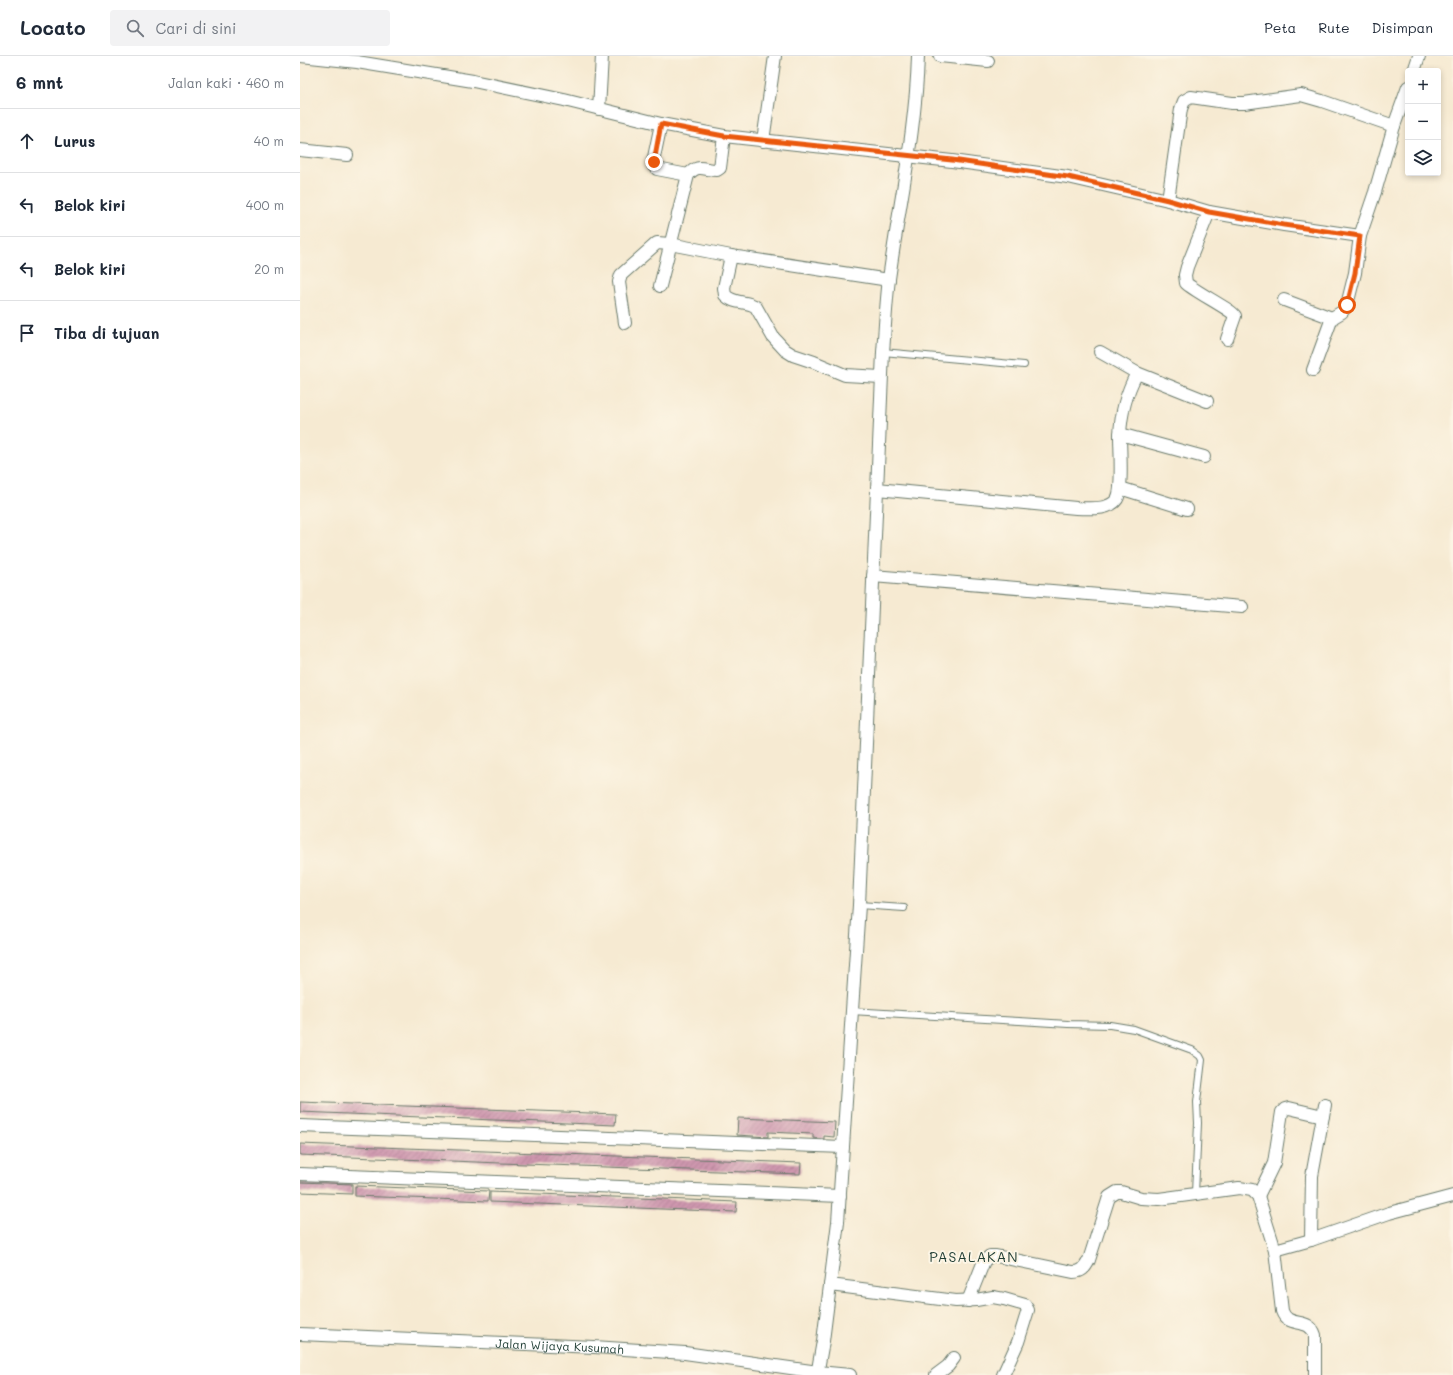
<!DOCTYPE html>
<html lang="id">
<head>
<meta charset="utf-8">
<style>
  :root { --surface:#fff; --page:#f2f2f3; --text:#1f2937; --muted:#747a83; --line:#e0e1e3 }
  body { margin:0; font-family:Mali,sans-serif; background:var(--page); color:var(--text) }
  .controls { position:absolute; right:12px; top:12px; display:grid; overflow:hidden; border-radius:4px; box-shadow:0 2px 6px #0003 }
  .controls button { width:36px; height:36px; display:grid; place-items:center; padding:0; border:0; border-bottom:1px solid var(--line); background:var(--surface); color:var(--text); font:20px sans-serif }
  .stop { position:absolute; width:12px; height:12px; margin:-9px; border:3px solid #ea580c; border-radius:50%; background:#fff }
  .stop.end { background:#ea580c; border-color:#fff; box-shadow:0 1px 4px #0008 }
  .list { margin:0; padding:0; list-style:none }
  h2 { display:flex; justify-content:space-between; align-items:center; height:52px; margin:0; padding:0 16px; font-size:17px }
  h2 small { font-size:13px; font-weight:400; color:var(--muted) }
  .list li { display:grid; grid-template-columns:26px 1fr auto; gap:12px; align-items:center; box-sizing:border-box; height:64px; padding:0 16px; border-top:1px solid var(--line) }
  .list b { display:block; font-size:15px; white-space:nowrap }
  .list em { font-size:13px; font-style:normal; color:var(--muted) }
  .icon { flex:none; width:22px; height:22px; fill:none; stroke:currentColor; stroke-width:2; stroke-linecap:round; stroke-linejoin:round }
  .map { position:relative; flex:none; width:1153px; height:1319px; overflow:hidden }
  header { display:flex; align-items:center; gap:24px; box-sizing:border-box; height:56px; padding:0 20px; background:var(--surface); border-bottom:1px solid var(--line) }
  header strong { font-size:19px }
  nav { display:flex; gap:22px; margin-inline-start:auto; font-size:14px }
  .search { width:280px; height:36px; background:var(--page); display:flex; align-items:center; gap:10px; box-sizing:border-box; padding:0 14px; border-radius:4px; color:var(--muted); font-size:15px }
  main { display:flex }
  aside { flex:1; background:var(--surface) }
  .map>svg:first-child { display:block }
</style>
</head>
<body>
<header>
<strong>Locato</strong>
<div class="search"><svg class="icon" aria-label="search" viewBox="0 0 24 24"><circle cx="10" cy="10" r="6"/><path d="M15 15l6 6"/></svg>Cari di sini</div>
<nav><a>Peta</a><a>Rute</a><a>Disimpan</a></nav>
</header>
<main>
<aside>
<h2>6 mnt<small>Jalan kaki · 460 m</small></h2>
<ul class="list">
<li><svg class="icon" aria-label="ahead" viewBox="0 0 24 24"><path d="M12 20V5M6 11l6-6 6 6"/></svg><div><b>Lurus</b></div><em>40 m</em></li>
<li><svg class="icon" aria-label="left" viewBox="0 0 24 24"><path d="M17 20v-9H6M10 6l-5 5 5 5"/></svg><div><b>Belok kiri</b></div><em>400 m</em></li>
<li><svg class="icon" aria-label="left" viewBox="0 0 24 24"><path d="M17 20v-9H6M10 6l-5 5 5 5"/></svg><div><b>Belok kiri</b></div><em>20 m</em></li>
<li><svg class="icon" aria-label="arrive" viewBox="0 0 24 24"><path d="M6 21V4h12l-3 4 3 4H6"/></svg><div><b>Tiba di tujuan</b></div></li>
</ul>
</aside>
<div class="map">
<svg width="1153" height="1319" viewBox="0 0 1153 1319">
  <defs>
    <pattern id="building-hatch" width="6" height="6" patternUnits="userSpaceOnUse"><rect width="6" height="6" fill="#cf97af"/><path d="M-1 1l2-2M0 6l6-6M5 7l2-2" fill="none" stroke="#a77c8f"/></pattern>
  </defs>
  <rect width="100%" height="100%" fill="#fcf5e5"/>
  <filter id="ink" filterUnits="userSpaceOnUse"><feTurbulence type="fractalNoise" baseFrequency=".025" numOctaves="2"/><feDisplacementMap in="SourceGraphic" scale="8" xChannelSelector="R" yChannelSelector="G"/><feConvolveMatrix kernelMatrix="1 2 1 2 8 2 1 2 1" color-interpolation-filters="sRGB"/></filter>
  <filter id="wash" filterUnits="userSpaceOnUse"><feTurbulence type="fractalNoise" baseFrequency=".012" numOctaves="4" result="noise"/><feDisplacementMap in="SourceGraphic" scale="16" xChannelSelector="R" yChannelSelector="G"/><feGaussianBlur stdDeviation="0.9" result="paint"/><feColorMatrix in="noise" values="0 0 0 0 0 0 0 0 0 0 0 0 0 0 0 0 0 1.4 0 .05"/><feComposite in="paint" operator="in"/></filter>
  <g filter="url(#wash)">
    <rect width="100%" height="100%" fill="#f6ead2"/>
    <g id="blocks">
      <!-- building -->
      <g fill="url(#building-hatch)">
        <polygon points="0,1046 316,1058 315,1069 0,1056"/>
        <polygon points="438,1062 535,1066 534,1081 524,1080 524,1083 513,1082 513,1078 468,1076 468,1081 437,1079"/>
        <polygon points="0,1088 290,1099 501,1107 500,1118 251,1109 0,1099"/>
        <polygon points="0,1126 52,1128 52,1138 0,1136"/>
        <polygon points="55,1130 189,1135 188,1145 55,1140"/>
        <polygon points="190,1136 437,1146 436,1156 190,1146"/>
      </g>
    </g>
  </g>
  <g filter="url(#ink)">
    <use href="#blocks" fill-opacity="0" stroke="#6a7a6b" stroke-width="1"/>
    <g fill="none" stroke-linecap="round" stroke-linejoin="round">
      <!-- service casing -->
      <g stroke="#6a7a6b" stroke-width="8">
        <g id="service">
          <polyline points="583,296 724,309"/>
          <polyline points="559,849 604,852"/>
          <polyline points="551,955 768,968 810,969 834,973 892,994 900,1000 902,1004 897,1046 898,1067 895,1138"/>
        </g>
      </g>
      <!-- minor casing -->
      <g stroke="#6a7a6b" stroke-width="14">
        <g id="minor">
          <polyline points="1,0 57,6 173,25 264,44 361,68 424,80 652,105 768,121 868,144 909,156 984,169 1060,180"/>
          <polyline points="640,0 688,5"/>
          <polyline points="1114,15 1119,0"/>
          <polyline points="299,53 302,0"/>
          <polyline points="361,68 353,106 354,110 357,113 388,119"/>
          <polyline points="463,85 475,0"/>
          <polyline points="0,94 47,99"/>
          <polyline points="868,144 881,53 884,45 891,41 932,47 944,47 1001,39 1022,45 1094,70"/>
          <path d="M909,156L887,211L885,219L886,227C894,235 932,254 935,260L927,283"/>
          <path d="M431,200L424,232L425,239C434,249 447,244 456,251L473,281L485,294L493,299L514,306L545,319L581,321"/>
          <path d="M360,230L388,119C399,107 403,114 417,114L420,112L424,80"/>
          <polyline points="984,244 1032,262"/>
          <polyline points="325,267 319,226 321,219 357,187 370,188 431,200 589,224"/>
          <polyline points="800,296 837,317"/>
          <polyline points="1013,314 1032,262 1042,256 1047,249 1055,217 1060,180 1075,136 1094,70 1108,31"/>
          <polyline points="820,378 904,401"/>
          <polyline points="820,432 887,453"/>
          <path d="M577,433L776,452C788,452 809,455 817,443C823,434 820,393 820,379C821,356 826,337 837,317L907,345"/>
          <polyline points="573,520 942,551"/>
          <polyline points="0,1070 543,1091"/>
          <polyline points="0,1118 540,1140"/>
          <polyline points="958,1140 974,1107 982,1056 985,1053 989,1052 1023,1060"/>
          <polyline points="1011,1184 1012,1120 1025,1049"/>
          <path d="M975,1194L982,1255C988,1273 1009,1260 1015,1279V1319"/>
          <polyline points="530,1229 656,1245 676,1244 693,1241 704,1243 725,1249 728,1254 718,1286 703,1319"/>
          <path d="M668,1245L684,1205L690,1200H696L773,1216C782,1216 785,1212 789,1204L809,1141L817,1136H821L841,1142L859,1143L939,1132L952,1134L958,1140L975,1194L1011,1184L1089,1157L1153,1140"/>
          <path id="s1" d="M0,1278L294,1291L385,1297L518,1316L550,1319"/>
          <path d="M517,1319L523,1285L538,1166L559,849L583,296C585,272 586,247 589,223C599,149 616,75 618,0"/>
          <polyline points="636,1319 648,1310 654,1302"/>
        </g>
      </g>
      <!-- service -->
      <use href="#service" stroke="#fff" stroke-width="6"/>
      <!-- minor -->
      <use href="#minor" stroke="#fff" stroke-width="12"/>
    </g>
  </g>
  <g fill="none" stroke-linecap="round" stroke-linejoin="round" filter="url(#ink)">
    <!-- route -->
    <polyline stroke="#ea580c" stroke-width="5" points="354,106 361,68 424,80 652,104 768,121 868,144 909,156 984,169 1060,180 1055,217 1047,249"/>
  </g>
  <g text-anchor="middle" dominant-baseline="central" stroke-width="4" stroke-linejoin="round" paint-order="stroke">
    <!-- street labels -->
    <g font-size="12" fill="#1f3d34" stroke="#fcf5e5">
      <text stroke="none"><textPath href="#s1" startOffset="260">Jalan Wijaya Kusumah</textPath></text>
    </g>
    <!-- quarter labels -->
    <g font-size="14" letter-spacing="1" fill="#1f3d34" stroke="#fcf5e5">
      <text x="674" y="1200">PASALAKAN</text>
    </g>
  </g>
</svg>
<div class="controls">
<button>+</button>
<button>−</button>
<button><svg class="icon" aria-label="layers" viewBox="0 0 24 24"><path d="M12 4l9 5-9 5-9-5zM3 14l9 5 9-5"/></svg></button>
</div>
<div class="stop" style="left:1047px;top:249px"></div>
<div class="stop end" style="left:354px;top:106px"></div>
</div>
</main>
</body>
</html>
